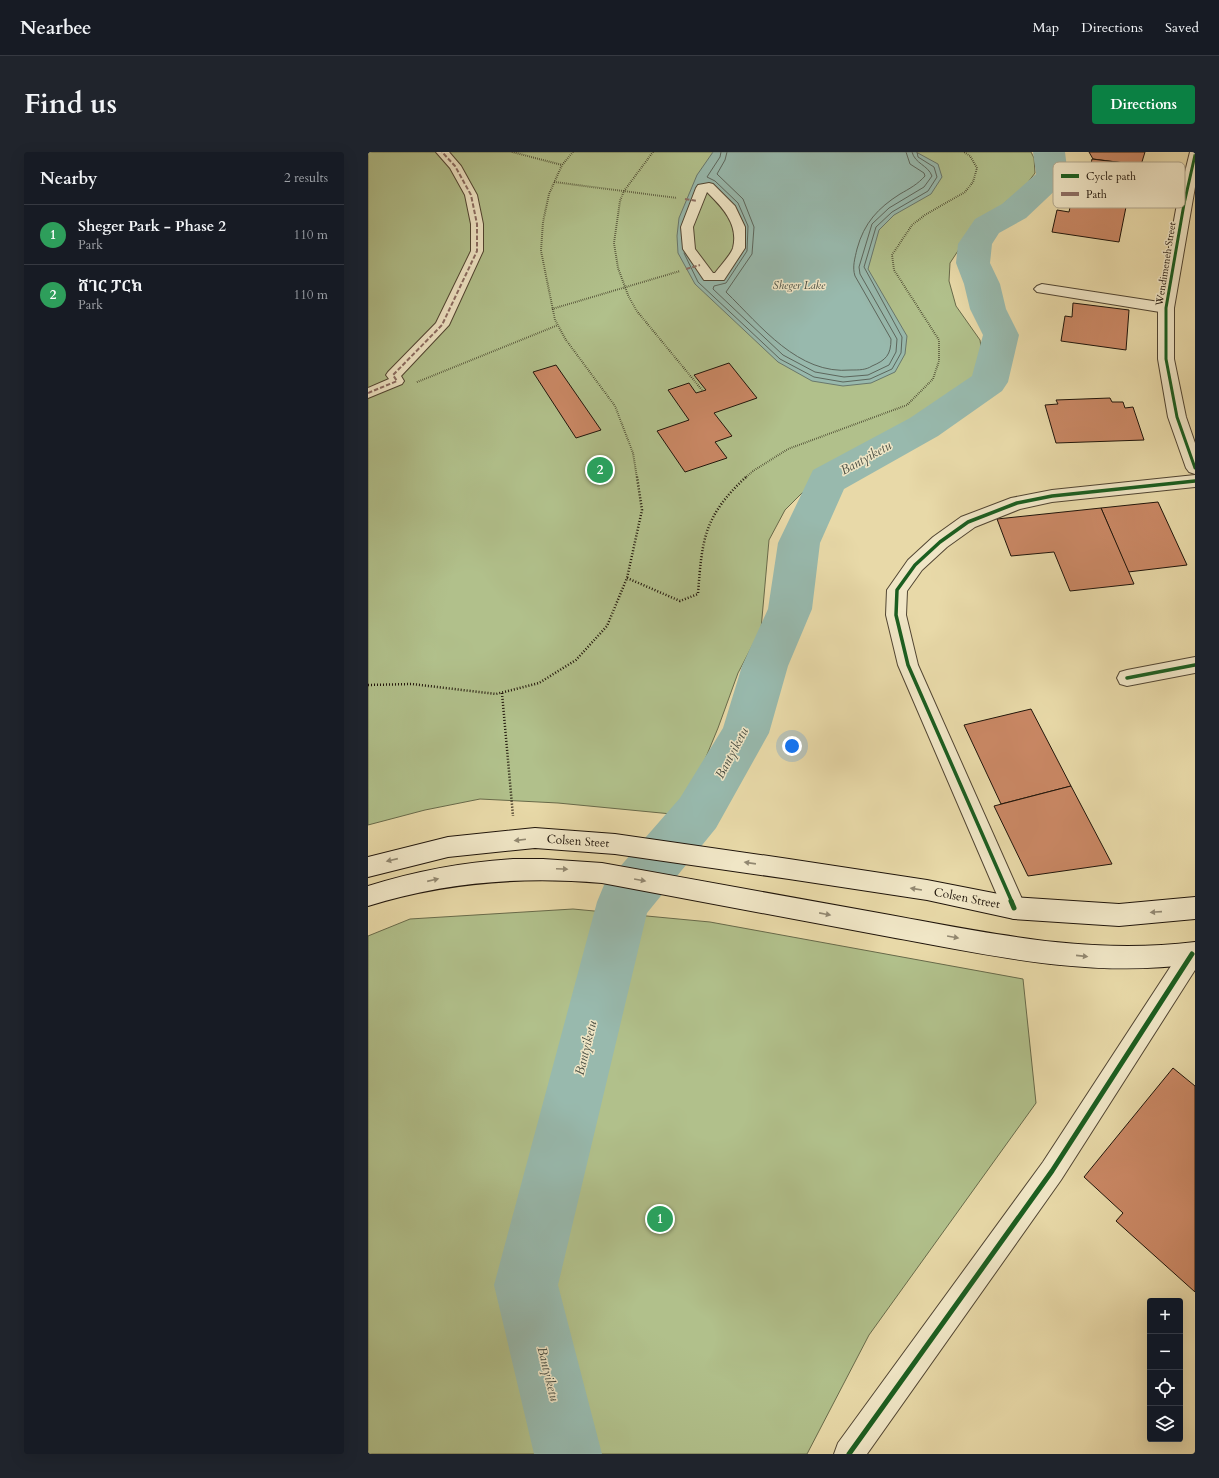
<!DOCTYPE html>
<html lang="en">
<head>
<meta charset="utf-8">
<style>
  :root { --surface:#171b24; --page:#20242c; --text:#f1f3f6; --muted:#9ea1a6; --line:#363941; --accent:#0b8043 }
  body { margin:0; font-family:Cardo,"Noto Serif Ethiopic",serif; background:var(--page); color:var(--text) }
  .controls { position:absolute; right:12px; bottom:12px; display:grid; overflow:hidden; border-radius:4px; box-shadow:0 4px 16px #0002 }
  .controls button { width:36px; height:36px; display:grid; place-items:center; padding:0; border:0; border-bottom:1px solid var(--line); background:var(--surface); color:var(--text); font:20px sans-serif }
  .you { position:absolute; left:424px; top:594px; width:14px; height:14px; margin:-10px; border:3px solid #fff; border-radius:50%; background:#1a73e8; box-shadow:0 0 0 6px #1a73e833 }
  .badge { display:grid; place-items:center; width:26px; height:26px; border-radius:50%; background:var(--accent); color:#fff; font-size:13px; font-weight:700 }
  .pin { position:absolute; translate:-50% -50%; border:2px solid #fff; box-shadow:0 1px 4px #0006 }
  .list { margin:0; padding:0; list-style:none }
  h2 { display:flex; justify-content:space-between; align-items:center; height:52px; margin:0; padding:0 16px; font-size:17px }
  h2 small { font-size:13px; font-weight:400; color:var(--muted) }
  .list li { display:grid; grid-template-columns:26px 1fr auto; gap:12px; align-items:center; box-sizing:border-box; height:60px; padding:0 16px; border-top:1px solid var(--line) }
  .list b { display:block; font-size:15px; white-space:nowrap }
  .list p { margin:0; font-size:13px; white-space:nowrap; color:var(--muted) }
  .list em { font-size:13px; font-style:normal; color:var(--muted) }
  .icon { flex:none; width:22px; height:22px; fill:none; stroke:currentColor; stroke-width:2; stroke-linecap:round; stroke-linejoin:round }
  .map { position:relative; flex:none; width:827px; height:1302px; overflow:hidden; border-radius:4px }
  header { display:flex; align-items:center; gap:24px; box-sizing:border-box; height:56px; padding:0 20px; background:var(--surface); border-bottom:1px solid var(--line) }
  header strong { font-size:19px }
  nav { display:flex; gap:22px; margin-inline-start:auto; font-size:14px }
  .intro { display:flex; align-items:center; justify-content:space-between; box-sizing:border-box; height:96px; padding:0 24px }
  h1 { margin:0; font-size:28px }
  .button { padding:10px 18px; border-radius:4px; background:var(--accent); color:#fff; font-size:14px; font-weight:700 }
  main { display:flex; gap:24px; padding:0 24px }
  aside { flex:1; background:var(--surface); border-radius:4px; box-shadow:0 4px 16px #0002 }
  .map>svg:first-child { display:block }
</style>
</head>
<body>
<header>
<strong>Nearbee</strong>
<nav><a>Map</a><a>Directions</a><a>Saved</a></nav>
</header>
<div class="intro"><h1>Find us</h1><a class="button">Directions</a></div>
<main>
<aside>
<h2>Nearby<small>2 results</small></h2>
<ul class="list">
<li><span class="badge" style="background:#2e9e5b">1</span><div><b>Sheger Park - Phase 2</b><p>Park</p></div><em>110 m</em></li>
<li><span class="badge" style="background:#2e9e5b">2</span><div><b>ሸገር ፓርክ</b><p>Park</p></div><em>110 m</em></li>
</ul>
</aside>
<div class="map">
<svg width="827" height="1302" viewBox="0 0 827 1302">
  <rect width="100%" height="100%" fill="#e8d9a8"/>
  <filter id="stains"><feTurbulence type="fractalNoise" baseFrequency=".005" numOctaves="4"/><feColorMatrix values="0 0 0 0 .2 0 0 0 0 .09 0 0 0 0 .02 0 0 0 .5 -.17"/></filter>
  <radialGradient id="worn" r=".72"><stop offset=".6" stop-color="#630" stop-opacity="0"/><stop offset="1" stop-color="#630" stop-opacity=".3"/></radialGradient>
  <!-- green -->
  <g fill="#b1c08b" stroke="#686a4a">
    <polygon points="0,0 663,0 666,6 667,21 658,33 603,79 582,111 581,129 588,154 612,188 615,208 608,230 586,255 491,298 437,338 417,358 401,388 393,477 370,521 350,576 314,663 190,651 112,647 57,658 0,673"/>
    <polygon points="205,757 342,770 655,827 668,951 501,1183 439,1302 0,1302 0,784 42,767"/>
  </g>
  <!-- water -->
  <path fill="#98b9ad" stroke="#68776c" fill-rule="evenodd" d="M345,0H548L570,12L574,25L563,42L526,63L511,78L500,117L539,184L537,202L527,220L503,231L475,234L444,229L410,210L327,132L310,101L309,84L311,66L329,23ZM341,35L371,75V96L351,125H341L321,96L324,59Z"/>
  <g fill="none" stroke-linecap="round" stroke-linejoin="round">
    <!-- shore -->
    <g stroke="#5c665c" stroke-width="1">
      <path d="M353,0L352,5L339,25L347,29L370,51L380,74L379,99L358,131L346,134L345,137L415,203L447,220L476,225L500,223L521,213L528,200L529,187L492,122L491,115L504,72L521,56L556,35L564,24C560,13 547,12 544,0"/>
      <path d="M359,0L357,8L349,22L375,47L386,75L384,102L358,140C393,174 430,223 483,218C491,218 498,218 504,214C518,208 523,203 523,187L487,124C484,115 487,106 489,97C496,71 510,56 532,42C541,37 550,32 557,24L556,21L542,12L538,0"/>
      <polyline points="316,101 330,130 412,207 446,225 475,230 502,227 524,217 533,201 534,185 496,115 508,75 524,60 560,39 569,25 566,15 550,5 549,0"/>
    </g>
    <!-- river -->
    <polygon fill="#98b9ad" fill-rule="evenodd" points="665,0 697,0 700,24 695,31 658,66 631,81 624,92 622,111 632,132 638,157 651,183 640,230 634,239 570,284 476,337 452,391 444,457 420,514 401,581 348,676 279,761 190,1133 234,1302 166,1302 126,1133 229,750 236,733 312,646 355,576 374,514 400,457 410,391 445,318 542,266 604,224 615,183 602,157 596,132 588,111 590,92 607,67 634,52 668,22"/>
  </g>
  <!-- building -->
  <g fill="#ca8865" stroke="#1f140a">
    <polygon points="721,0 777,0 773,13 725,7"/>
    <polygon points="724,7 779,14 776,39 719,31"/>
    <polygon points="706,37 760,45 751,90 684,80 689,58 701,60"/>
    <polygon points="705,151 761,158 758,198 693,189 697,164 704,165"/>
    <polygon points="361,211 389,246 346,261 364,284 347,290 359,306 317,320 289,279 321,268 300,238 321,231 328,241 338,238 326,223"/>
    <polygon points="188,213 233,278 208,286 165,220"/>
    <polygon points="742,246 744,250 755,250 757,256 765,255 776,288 688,291 677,253 690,252 688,248"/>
    <polygon points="790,350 819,413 760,420 733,356"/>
    <polygon points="733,356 766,432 702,439 686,400 643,404 629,367"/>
    <polygon points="663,557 703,634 633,652 596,573"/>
    <polygon points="703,634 744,712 660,724 626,654"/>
    <polygon points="805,916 827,934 827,1140 748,1069 755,1061 716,1025"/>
  </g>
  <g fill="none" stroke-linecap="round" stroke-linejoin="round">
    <!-- pedestrian casing -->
    <g stroke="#514532" stroke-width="2">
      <g id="pedestrian">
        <polygon points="68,0 81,0 93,14 109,43 115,72 115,99 81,173 33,224 36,229 34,232 0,246 0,236 21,227 18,223 20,220 68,171 103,99 103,72 97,43 82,16"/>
        <path d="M341,31L345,32L367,54L377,75V96L356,128H336L315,97L313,75L328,36L330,33ZM339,40C354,55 371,72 365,96C362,104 352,114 347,121H345L327,97L325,75Z"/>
      </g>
    </g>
    <!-- minor casing -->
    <g stroke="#514532" stroke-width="2">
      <g id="minor">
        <polygon points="674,132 798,151 804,153 806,156 804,159 798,161 669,140 666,137 669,134"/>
        <polygon points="827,323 827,335 684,350 652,357 607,375 579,395 554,418 539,439 538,463 550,513 658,756 654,764 646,767 638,764 530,513 518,463 519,438 540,408 565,385 593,365 643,346 684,338"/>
        <polygon points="827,505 827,521 759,534 752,532 749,526 752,520 759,518"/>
        <polygon points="824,791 827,792 827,818 693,1028 499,1302 466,1302 470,1291 675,1010 816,794"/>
      </g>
    </g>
    <!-- tertiary casing -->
    <g stroke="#514532" stroke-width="2">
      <polygon id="tertiary" points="822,0 827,0 827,35 806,156 806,207 818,265 827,291 827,322 821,320 818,316 800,265 790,207 790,156 809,52"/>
    </g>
    <!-- secondary casing -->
    <g stroke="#1f140a" stroke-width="2">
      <g id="secondary">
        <polygon points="167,676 247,682 421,707 559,728 646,745 751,752 827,745 827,767 751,774 646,767 559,748 421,727 247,702 167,696 80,705 0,725 0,705 80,685"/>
        <path d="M145,707H175L234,711C330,728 426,746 522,763C626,782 721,803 827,790V812C721,826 626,804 522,785C426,767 330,749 234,731C153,724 77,730 0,754V734C48,719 95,710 145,707Z"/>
      </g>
    </g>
    <!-- path-far1 -->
    <g stroke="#1f140a" stroke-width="2" stroke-dasharray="0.5 1.5" stroke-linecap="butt">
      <polyline points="144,0 194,13"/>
      <polyline points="205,0 194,13 181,42 175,70 173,99 187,168 198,188 247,254 265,301 269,326"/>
      <polyline points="285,0 256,39 252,49 246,91 250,116 260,143 268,158 334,238"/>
      <polyline points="186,30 309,46"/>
      <polyline points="184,157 312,119"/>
      <polyline points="49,230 190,173"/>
      <polyline points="377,326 385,319 420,297 539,253 565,227 571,209 571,188 526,118 524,103 544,73 557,63 597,40 605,30 609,16 602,4 596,0"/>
    </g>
    <!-- path -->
    <g stroke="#1f140a" stroke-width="2.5" stroke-dasharray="1 2" stroke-linecap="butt">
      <path d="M259,426L312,449L330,442C334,387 336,364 378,325"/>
      <polyline points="0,533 44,532 128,542 171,531 208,508 239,474 259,426 274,358 269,325"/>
      <polyline points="134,541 145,664"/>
    </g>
    <!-- pedestrian -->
    <use href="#pedestrian" fill="#f0e6c6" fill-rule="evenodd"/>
    <!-- minor -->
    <use href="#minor" fill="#f0e6c6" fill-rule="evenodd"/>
    <!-- tertiary -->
    <use href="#tertiary" fill="#f0e6c6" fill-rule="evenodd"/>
    <!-- secondary -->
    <use href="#secondary" fill="#f0e6c6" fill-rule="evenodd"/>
    <!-- quiet -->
    <g stroke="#8d6e63" stroke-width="2" stroke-dasharray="4.5 2" stroke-linecap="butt">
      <polyline points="317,47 329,49"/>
      <polyline points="318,117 332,113"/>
      <polyline points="0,241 29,229 25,223 74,173 109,99 109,72 103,43 87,14 74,0"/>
    </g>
    <!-- cycleway-far2 casing -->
    <g stroke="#f0e6c6" stroke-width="5">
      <polyline id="cycleway-far2" points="827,3 816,52 798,156 798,207 809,265 827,316"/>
    </g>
    <!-- cycleway-far1 casing -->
    <g stroke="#f0e6c6" stroke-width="6">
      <g id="cycleway-far1">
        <polyline points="759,526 827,513"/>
        <polyline points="644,750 540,513 528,463 529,438 547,413 572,390 600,370 649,351 684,344 827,329"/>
      </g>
    </g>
    <!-- cycleway casing -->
    <g stroke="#f0e6c6" stroke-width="8">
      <g id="cycleway">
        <polyline points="643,749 646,756"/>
        <polyline points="481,1302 684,1019 824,802"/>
      </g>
    </g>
    <!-- cycleway-far2 -->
    <use href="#cycleway-far2" stroke="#1b5e20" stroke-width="3"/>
    <!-- cycleway-far1 -->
    <use href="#cycleway-far1" stroke="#1b5e20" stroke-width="3.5"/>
    <!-- cycleway -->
    <use href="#cycleway" stroke="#1b5e20" stroke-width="5"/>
  </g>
  <!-- one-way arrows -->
  <defs><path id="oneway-solid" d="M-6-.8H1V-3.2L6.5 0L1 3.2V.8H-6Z"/></defs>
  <g fill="#928871">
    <use href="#oneway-solid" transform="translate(152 688) rotate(173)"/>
    <use href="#oneway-solid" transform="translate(24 708) rotate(167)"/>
    <use href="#oneway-solid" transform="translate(382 711) rotate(-172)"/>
    <use href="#oneway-solid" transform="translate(194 717) rotate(3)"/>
    <use href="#oneway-solid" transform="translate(65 728) rotate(-13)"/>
    <use href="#oneway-solid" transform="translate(272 728) rotate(10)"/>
    <use href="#oneway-solid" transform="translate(548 737) rotate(-171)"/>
    <use href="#oneway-solid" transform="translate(788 760) rotate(176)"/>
    <use href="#oneway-solid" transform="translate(457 762) rotate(11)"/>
    <use href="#oneway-solid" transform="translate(585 785) rotate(10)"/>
    <use href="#oneway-solid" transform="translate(714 804) rotate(6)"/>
  </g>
  <g text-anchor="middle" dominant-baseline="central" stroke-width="3" stroke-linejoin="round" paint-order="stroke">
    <!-- far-street labels -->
    <g font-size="10" fill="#1f140a" stroke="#f0e6c6">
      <text transform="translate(798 112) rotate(-81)">Wendimeneh Street</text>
    </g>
    <!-- far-water labels -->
    <g font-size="11" font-style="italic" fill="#494e43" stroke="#f0e6c6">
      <text x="431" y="133">Sheger Lake</text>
    </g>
    <!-- street labels -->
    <g font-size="12" fill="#1f140a" stroke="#f0e6c6">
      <text transform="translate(210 689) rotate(4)">Colsen Steet</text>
      <text transform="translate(599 746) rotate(11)">Colsen Street</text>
    </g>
    <!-- water labels -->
    <g font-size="13" font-style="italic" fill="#494e43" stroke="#f0e6c6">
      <text transform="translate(498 306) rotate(-29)">Bantyiketu</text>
      <text transform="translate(364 601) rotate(-62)">Bantyiketu</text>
      <text transform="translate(218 896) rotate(-76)">Bantyiketu</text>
      <text transform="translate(180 1222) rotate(76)">Bantyiketu</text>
    </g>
  </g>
  <!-- legend -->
  <rect x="685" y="10" width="132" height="46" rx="6" fill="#f0e6c6" stroke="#b1a78e" stroke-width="1"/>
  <rect x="693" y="22" width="18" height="4" fill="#1b5e20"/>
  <rect x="693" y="40" width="18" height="4" fill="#8d6e63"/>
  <g font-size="11" fill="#1f140a">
    <text x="718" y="28">Cycle path</text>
    <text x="718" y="46">Path</text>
  </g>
  <rect width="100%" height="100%" filter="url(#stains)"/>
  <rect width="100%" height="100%" fill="url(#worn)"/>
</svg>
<div class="controls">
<button>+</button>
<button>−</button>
<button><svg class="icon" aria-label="locate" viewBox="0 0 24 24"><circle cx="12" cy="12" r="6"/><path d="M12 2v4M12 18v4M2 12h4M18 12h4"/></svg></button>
<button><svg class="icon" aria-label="layers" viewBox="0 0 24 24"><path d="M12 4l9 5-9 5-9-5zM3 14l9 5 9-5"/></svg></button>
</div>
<div class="you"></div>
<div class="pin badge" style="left:292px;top:1067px;background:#2e9e5b">1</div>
<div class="pin badge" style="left:232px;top:318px;background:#2e9e5b">2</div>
</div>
</main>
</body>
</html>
